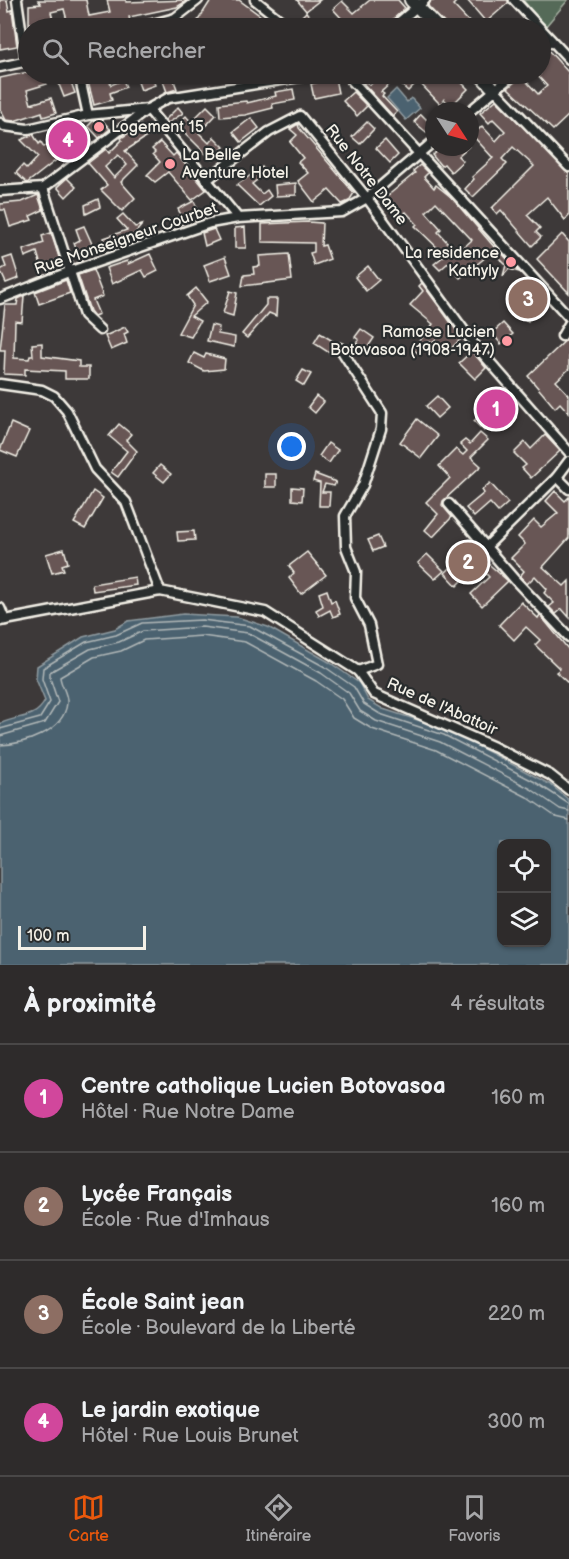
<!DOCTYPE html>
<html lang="fr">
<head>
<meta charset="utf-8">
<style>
  :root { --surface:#2e2b2b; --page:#3a3737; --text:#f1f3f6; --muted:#a7a7a9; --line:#494747; --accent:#ea580c }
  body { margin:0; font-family:"Balsamiq Sans",sans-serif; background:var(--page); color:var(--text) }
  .controls { position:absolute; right:18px; bottom:18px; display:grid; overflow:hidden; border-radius:12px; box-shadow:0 2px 4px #0004 }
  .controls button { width:54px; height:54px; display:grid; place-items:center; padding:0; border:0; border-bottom:2px solid var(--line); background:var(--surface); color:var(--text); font:30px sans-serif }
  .compass { position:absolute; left:425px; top:102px; width:54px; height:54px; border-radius:50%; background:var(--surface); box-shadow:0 2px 4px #0004; rotate:126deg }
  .scale { position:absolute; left:18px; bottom:15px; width:128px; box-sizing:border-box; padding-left:6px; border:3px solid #f4f1e8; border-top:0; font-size:16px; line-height:21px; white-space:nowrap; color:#f4f1e8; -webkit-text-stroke:4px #2a2d2e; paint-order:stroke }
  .you { position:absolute; left:292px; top:447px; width:21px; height:21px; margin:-15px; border:4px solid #fff; border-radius:50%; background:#1a73e8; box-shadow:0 0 0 9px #1a73e833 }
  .badge { display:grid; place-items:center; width:39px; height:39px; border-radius:50%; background:var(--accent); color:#fff; font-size:20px; font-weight:700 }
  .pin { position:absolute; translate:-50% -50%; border:3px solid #fff; box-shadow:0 2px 6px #0006 }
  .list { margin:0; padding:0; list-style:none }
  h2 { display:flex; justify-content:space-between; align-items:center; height:78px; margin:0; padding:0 24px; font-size:26px }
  h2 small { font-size:20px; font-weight:400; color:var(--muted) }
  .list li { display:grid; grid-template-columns:39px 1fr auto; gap:18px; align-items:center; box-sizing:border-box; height:108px; padding:0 24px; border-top:2px solid var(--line) }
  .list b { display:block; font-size:22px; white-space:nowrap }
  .list p { margin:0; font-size:20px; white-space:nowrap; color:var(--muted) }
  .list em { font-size:20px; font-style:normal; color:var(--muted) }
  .icon { flex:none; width:33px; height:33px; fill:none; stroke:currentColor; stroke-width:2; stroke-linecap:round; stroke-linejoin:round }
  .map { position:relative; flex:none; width:569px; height:965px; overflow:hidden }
  .search { position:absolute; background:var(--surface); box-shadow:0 2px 4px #0004; left:18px; right:18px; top:18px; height:66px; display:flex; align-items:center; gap:15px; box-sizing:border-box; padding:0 21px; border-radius:33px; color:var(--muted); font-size:22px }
  .sheet { height:510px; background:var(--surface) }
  nav { display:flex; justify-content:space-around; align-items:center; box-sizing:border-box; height:84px; border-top:2px solid var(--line); background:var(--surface); font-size:16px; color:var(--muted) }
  nav a { display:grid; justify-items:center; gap:3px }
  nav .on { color:var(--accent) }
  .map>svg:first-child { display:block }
</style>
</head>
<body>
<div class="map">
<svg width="569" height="965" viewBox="0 0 569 965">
  <rect width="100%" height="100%" fill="#3d3939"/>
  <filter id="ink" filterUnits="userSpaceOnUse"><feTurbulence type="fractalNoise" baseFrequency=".0167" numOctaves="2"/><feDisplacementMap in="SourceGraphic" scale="12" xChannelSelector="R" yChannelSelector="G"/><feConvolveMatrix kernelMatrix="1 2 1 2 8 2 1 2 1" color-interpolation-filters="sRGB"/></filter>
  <g filter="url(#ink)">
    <!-- green -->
    <polygon fill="#546b58" stroke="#a4aea0" stroke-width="1.5" points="523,0 568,0 545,27"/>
    <!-- water -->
    <g fill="#4c6270" stroke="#8f9ba0" stroke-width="1.5" fill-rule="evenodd">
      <polygon points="396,89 407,102 411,98 420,108 406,120 387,98"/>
      <path d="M183,614L237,617L268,627L329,662L359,683L368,700L383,709L446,729L551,785L569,800V965H0V724C18,714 34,721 45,701L36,679L37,666L83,637L115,629L128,621ZM502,843H546V942H502Z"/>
    </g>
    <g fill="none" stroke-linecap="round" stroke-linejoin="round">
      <!-- shore -->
      <g stroke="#b1b8b8" stroke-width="1.5">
        <polyline points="0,729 40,718 50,702 42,679 43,668 86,642 116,635 142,623 202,620 250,626 325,667 354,687 364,704 380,714 444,735 535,782 569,804"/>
        <polyline points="0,736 45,723 58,702 50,678 50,672 90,649 119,642 143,631 202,627 248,633 321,673 349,693 360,711 376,721 440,742 531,789 560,809 569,811"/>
        <path d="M0,745C24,744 64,732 67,703C68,694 61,686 60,677L94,657L121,651L144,640L202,636L245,642L316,681L342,699L354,718L372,729L436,750L527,797L556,817L569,820"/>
      </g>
    </g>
    <!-- building -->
    <g fill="#685654" stroke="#f4f1e8" stroke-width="1.5" fill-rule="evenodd">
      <polygon points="0,0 7,0 9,11 12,10 17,46 0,49"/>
      <polygon points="38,0 86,0 89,16 110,12 107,0 126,0 126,2 188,0 177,7 129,17 130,21 99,28 69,28 64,9 51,12 55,28 29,28 29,5 41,4"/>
      <polygon points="211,0 239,0 262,17 253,28 204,28 197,22"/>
      <polygon points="297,0 320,0 306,11"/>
      <polygon points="370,0 398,0 405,8 386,26 383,22 375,28 334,28 343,20 333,9 342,1 354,13"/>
      <polygon points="431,0 458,0 453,5 472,25 469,28 449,28 428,6"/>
      <polygon points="467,0 508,0 508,3 486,22"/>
      <polygon points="306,12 314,21 306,28 296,28 294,24"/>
      <polygon points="549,51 569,73 569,115 553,130 508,88 524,74 536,74 527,82 538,94 547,86 536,74 540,74 540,56"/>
      <polygon points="28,72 44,74 47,84 27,90 31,104 51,98 56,113 43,117 42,112 14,121 6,120 0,109 0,78"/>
      <polygon points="55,74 68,74 75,93 64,97"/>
      <polygon points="86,74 108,74 111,85 123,80 126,87 110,93 112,100 94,105"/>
      <polygon points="135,74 151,74 155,85 141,90"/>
      <polygon points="381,74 386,74 393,81 381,92 384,94 382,96 397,112 393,116 363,83 366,82 370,85"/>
      <polygon points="405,74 461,74 465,78 461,82 468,89 451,106 444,99 440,104 418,81 408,91 397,81"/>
      <polygon points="173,78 177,89 167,92 163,81"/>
      <polygon points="335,78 338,93 314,98 311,84"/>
      <polygon points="293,89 295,100 272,104 273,108 245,115 220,117 219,104 246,101 247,103 276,96 275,92"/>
      <polygon points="353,92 367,106 357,116 343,101"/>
      <polygon points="496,100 569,173 569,216 565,220 547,197 527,215 540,228 536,232 541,237 532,246 501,210 497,214 492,208 534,166 513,147 502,159 507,164 473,197 465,189 474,179 472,177 493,158 473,136 477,131 482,126 496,141 505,131 493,119 489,123 480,113"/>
      <polygon points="207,106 216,115 199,133 209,143 214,137 224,147 212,160 177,125 186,116 191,122"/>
      <polygon points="178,107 183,113 168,123 165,120"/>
      <polygon points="421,114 434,127 434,135 431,136 414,122"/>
      <polygon points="251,118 259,128 241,142 233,132"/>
      <polygon points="102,120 110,129 99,138 88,126 93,121"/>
      <polygon points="367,122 374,129 360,144 352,137"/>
      <polygon points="298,124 299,128 354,193 349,201 342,204 329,190 314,202 298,181 308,173 298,162 303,158 290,142 297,135 290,129"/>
      <path d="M141,125L148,136L125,151L138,165L121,182L135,198L122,211L101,190L107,185L88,163L106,149L109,153L122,140L121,138ZM118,155L127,165L114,178L105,167Z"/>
      <polygon points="73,128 81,140 57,156 59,158 27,183 16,173 23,165 27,169 38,157 21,140 33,134 39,144 41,142 44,147"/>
      <polygon points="385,140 398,155 390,163 376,148"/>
      <polygon points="160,142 173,156 176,153 206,190 192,200 168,172 155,182 147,175 160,162 153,154 155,152 152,149"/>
      <polygon points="443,147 468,147 458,156 463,161 451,172 444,164 441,166 432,155"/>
      <path d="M420,165L428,173L424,177L434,188L436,185L451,197L496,249L460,278L448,263L440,270L434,264L445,255L415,226L417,224L406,212L401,216L386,197L415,173L413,171ZM436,202L472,240L457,253L438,232L441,229L426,212Z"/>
      <polygon points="262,167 266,173 252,184 262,194 267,190 271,196 259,206 237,185"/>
      <polygon points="67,178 76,187 66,197 57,187"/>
      <polygon points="296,183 296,195 276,196 275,185"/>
      <polygon points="38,195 43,210 30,216 32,220 10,227 5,210 0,210 0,204 22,202"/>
      <polygon points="98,199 100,207 86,214 85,205"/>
      <polygon points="194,201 201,217 177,226 173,219 181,215 178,209"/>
      <polygon points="123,214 135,227 142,225 130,239 107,247 104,238 127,230 117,219"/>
      <polygon points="308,222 322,223 321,246 325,245 330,259 314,265 310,253 314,252 314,243 262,242 262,224"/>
      <polygon points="84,226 93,246 90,247 92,251 79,256 74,243 80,240 76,229"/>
      <polygon points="245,227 246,248 235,248 235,228"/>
      <polygon points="214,229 219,240 205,246 202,233"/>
      <polygon points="51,233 60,260 41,266 37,252 25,257 23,250 44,243 42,236"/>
      <polygon points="562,234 569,242 569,293 537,259"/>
      <polygon points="499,250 519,272 509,269 503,276 506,265 495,254"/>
      <polygon points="150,254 158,271 146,277 142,270 112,284 106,268 127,261 128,264"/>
      <polygon points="289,254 292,280 242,286 244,275 254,274 253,267 260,266 259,256"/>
      <polygon points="12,256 19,278 6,283 0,270 6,267 3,259"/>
      <polygon points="225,257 231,274 210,281 204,265"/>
      <polygon points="368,266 379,280 366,291 355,277"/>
      <polygon points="93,270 103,296 93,300 99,314 94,316 90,311 78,275"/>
      <polygon points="66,280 70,293 39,304 35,292"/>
      <polygon points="527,280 539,293 528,321 513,315"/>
      <polygon points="422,283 462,338 447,352 435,340 432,344 429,341 419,354 413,349 433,324 410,305 423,291 419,286"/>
      <polygon points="196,288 207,302 191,316 200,321 191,337 178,333 193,305 187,296"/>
      <polygon points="230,291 237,293 233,316 223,313"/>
      <polygon points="24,296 22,322 15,321 14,358 29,359 30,356 33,356 32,344 42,343 42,356 79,361 79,367 89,367 89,379 65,379 65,371 25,369 25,375 4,374 5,350 0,350 5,305 17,305 18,299"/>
      <polygon points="266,299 277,299 276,316 269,313 247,338 242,334 266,305"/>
      <polygon points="503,323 513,334 501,344 492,333"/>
      <polygon points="211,325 219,327 218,334 235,337 234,347 207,341"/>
      <polygon points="125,327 128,332 124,334 127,343 111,350 105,336"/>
      <polygon points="361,329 374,338 366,350 356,343 359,340 355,337"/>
      <polygon points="320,333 336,343 331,354 314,343"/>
      <polygon points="569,337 569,369 556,381 569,395 569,413 560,403 555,408 528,376"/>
      <polygon points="472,351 486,368 475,379 459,363"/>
      <polygon points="194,353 204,358 206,354 225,359 224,369 204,371 189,363"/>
      <polygon points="303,370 311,374 304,386 296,381"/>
      <polygon points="506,390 515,400 507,408 516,417 510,422 501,414 484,431 474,421"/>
      <polygon points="316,396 324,402 315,413 308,407"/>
      <polygon points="437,396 448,408 437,418 426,406"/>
      <polygon points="417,419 438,436 421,458 400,442"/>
      <polygon points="11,423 29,431 17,457 0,450"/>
      <polygon points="119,424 131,434 126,440 137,451 118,477 111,472 127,451 109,436"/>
      <polygon points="480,433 488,440 471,457 481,466 443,501 442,505 452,517 433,537 425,530 438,514 426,502 450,478 439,466 456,449 463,455 467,451 460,444 465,440 470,444"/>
      <polygon points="545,435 560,451 531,478 522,468 526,465 514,453 525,442 531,449"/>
      <polygon points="328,443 338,450 329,463 319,456"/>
      <polygon points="160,465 171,474 164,482 153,473"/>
      <rect x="265" y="474" width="11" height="13"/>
      <polygon points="315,474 336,482 334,486 325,484 322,492 330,492 329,506 319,506 320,483 313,481"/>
      <polygon points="490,483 508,503 498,512 490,503 474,517 466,508 484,493 482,490"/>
      <polygon points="292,487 303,488 302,501 292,500"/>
      <polygon points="93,491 103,498 85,529 74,523"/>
      <polygon points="555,491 565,501 569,497 569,538 543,567 564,586 569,581 569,617 562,609 556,614 549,607 554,603 544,593 547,589 535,576 527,584 520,576 524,571 511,558 525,544 518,537 534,520 541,527 558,513 546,501"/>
      <polygon points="194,531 195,540 178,541 177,532"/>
      <polygon points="378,536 383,547 373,551 368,540"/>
      <polygon points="475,544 487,557 484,560 508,581 482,606 471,594 489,577 478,565 457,586 445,573"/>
      <polygon points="64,549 68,563 62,565 64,570 52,573 46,554"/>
      <polygon points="307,552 326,575 301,594 289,578 294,573 289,566"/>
      <polygon points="427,554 444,571 435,579 418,563"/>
      <polygon points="135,577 136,585 93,591 92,584"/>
      <polygon points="327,590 331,602 335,600 340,614 333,617 330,610 319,616 316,610 323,606 319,593"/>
      <polygon points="521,602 538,618 540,615 569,650 569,684 556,672 560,669 535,645 540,640 526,627 514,640 499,625"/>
    </g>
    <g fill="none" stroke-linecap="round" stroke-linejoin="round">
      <!-- street casing -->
      <g stroke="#f4f1e8" stroke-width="13">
        <g id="street">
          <polyline points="17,0 26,62"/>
          <polyline points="255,0 290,28"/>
          <polyline points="514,0 569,59"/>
          <polyline points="138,28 175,18 198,0"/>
          <polyline points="392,28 425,0"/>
          <polyline points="540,50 551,40"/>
          <polyline points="0,67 28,61"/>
          <polyline points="79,74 88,115"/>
          <polyline points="346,74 569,317"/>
          <polyline points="495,90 569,167"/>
          <polyline points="470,111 514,74"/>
          <polyline points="0,123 4,126 28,129 88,115 148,109 168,98 319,74"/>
          <polyline points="208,179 269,132 300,116 367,198 474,344 569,452"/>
          <polyline points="43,188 84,315 100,330"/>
          <polyline points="0,191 43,188 148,109 238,218"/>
          <polyline points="0,299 71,271 210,223 238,218 342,212 367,198 434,141"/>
          <polyline points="562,336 569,324"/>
          <polyline points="340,348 382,413 381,429 363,485 345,516 346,547 356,572 355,598 369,625 377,664 358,671"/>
          <polyline points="0,384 42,390 54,396 67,411 95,469 126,502 160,591"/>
          <polyline points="557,477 569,489"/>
          <polyline points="449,504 515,580 569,637"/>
          <polyline points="486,547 557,477 569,461"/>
          <polyline points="0,608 5,620"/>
          <polyline points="0,621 160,591 265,612 358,671 374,694 494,747 550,775 569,790"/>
        </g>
      </g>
      <!-- secondary casing -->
      <g stroke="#f4f1e8" stroke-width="16">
        <g id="secondary">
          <polyline points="411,0 438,28"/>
          <polyline points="480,74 495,90"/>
        </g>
      </g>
      <!-- street -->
      <use href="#street" stroke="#2a2d2e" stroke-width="8"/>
      <!-- secondary -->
      <use href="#secondary" stroke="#2a2d2e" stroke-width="12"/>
    </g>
  </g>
  <!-- markers -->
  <g fill="#ff9aa2" stroke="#2a2d2e" stroke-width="2">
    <circle cx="99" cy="127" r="6"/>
    <circle cx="170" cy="164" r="6"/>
    <circle cx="511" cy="262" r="6"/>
    <circle cx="507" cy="341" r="6"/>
  </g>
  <g text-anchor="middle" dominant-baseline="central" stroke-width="4.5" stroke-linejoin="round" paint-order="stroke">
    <!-- poi labels -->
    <g font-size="16" fill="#f4f1e8" stroke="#2a2d2e" text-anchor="start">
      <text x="111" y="127">Logement 15</text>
      <text x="182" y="155">La Belle<tspan x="182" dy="18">Aventure Hotel</tspan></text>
      <text x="499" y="253" text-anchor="end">La residence<tspan x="499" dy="18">Kathyly</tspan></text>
      <text x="495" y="332" text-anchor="end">Ramose Lucien<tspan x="495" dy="18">Botovasoa (1908-1947)</tspan></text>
    </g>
    <!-- street labels -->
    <g font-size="16" fill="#f4f1e8" stroke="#2a2d2e">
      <text transform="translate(366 175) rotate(52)">Rue Notre Dame</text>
      <text transform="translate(126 239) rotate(-19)">Rue Monseigneur Courbet</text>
      <text transform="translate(442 707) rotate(24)">Rue de l'Abattoir</text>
    </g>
  </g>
</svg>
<div class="controls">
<button><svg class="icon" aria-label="locate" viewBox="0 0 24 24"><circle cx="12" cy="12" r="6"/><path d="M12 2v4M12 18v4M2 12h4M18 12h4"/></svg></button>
<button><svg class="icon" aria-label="layers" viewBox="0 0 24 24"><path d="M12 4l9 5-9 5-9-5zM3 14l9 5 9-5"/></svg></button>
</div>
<svg class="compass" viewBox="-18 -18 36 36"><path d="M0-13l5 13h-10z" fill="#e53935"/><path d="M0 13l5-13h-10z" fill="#a7a7a9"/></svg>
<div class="scale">100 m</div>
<div class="you"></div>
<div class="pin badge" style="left:496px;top:409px;background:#d1479c">1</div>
<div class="pin badge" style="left:468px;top:562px;background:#8d6e63">2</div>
<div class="pin badge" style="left:528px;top:299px;background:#8d6e63">3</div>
<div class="pin badge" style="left:68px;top:140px;background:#d1479c">4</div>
<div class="search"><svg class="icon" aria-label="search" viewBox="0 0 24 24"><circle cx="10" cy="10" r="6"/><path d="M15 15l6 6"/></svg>Rechercher</div>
</div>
<section class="sheet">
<h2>À proximité<small>4 résultats</small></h2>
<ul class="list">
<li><span class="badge" style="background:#d1479c">1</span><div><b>Centre catholique Lucien Botovasoa</b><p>Hôtel · Rue Notre Dame</p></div><em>160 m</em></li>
<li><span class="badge" style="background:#8d6e63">2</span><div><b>Lycée Français</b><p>École · Rue d'Imhaus</p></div><em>160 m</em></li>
<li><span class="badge" style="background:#8d6e63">3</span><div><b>École Saint jean</b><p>École · Boulevard de la Liberté</p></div><em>220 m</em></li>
<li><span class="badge" style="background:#d1479c">4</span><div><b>Le jardin exotique</b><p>Hôtel · Rue Louis Brunet</p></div><em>300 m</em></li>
</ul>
</section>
<nav>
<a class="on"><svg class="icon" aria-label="map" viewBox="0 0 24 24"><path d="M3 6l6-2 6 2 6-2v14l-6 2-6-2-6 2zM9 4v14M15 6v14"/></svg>Carte</a>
<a><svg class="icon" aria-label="directions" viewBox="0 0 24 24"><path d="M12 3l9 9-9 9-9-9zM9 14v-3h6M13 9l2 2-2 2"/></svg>Itinéraire</a>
<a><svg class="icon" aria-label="saved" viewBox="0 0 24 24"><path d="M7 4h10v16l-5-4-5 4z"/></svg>Favoris</a>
</nav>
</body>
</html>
